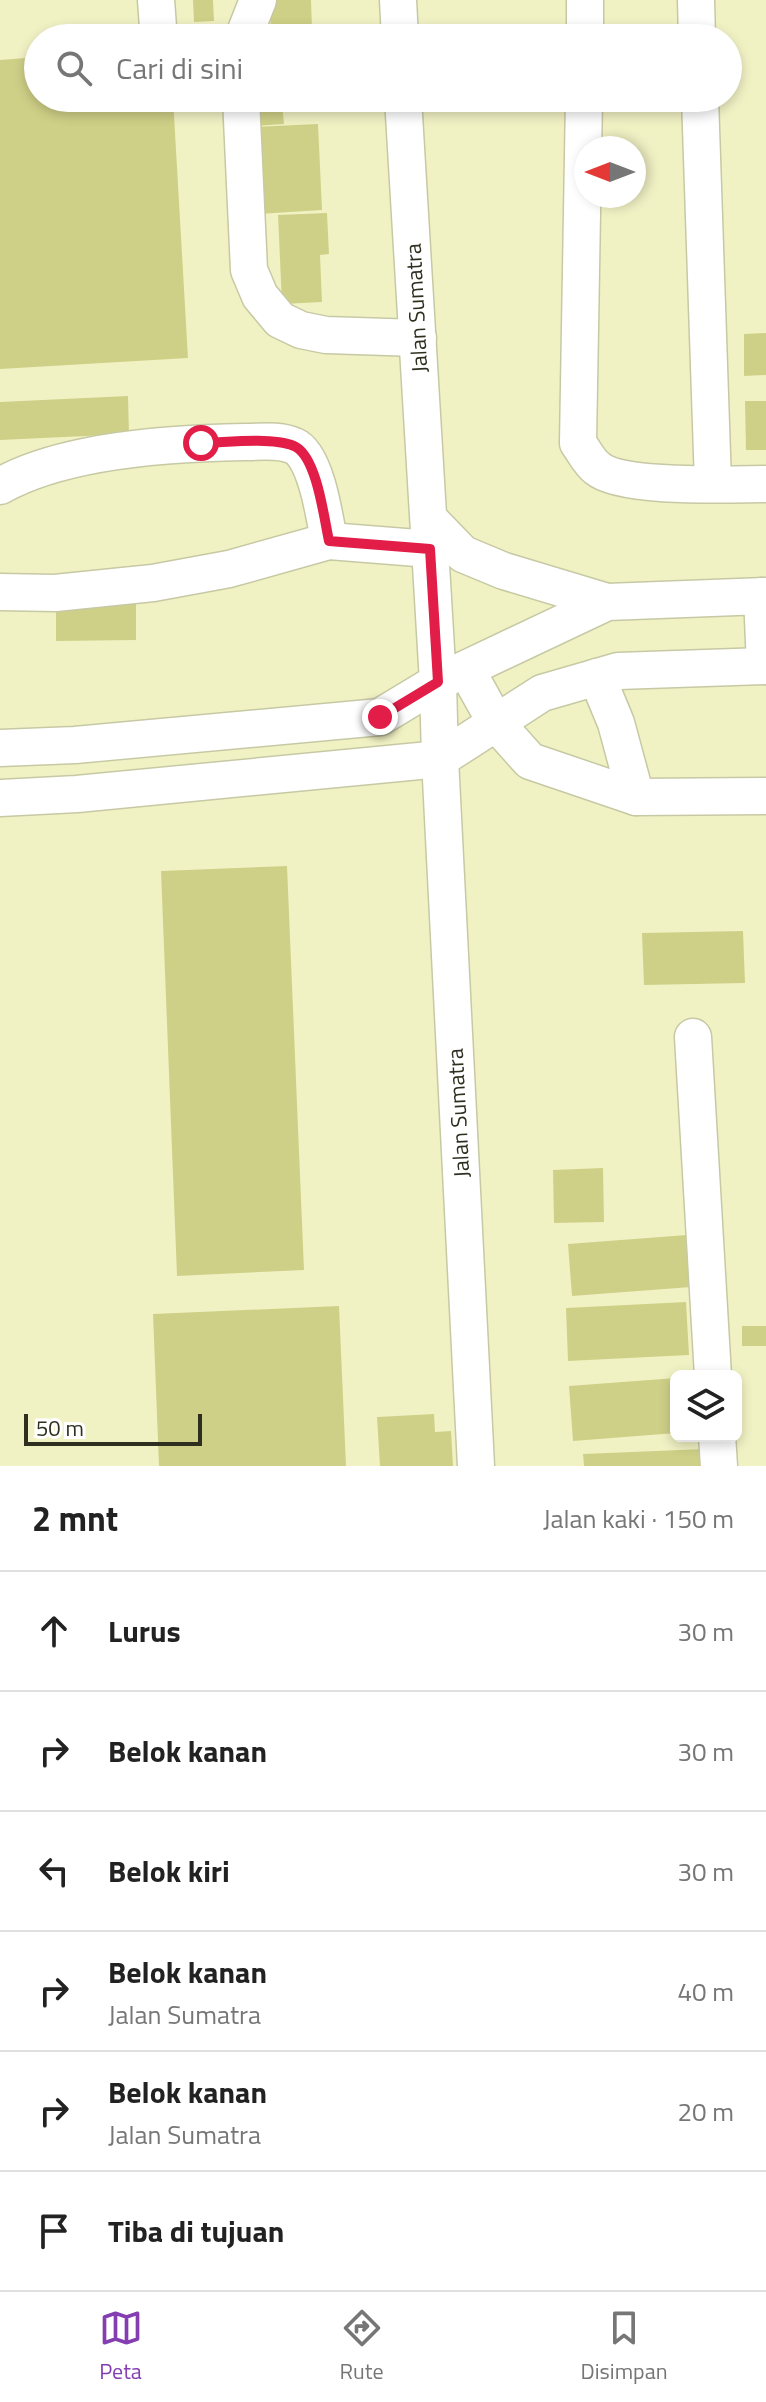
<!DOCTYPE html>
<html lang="id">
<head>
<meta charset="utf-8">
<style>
  :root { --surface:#fff; --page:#f6f6f6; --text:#222; --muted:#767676; --line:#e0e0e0; --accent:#843eb1 }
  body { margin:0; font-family:"Titillium Web",sans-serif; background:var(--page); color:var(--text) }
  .controls { position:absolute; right:24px; bottom:24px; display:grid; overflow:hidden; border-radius:12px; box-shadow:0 4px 12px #0003 }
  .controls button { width:72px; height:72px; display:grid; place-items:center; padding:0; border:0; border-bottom:2px solid var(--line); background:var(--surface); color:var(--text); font:40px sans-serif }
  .compass { position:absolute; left:574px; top:136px; width:72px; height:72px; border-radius:50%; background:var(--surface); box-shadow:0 4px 12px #0003; rotate:270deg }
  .scale { position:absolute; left:24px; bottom:20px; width:178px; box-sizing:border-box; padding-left:8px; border:4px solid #2f2f20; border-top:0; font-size:22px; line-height:28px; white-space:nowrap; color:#2f2f20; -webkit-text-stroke:6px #fff; paint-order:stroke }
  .stop { position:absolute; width:24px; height:24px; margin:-18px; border:6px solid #e11d48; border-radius:50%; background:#fff }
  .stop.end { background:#e11d48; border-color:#fff; box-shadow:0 2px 8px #0008 }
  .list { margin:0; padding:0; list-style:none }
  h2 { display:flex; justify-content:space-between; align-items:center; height:104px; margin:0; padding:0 32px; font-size:34px }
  h2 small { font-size:26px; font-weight:400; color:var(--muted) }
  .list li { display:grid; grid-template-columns:52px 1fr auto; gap:24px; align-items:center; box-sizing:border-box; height:120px; padding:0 32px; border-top:2px solid var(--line) }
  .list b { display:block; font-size:30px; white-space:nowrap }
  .list p { margin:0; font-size:26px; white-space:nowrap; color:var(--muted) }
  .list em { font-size:26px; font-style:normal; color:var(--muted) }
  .icon { flex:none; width:44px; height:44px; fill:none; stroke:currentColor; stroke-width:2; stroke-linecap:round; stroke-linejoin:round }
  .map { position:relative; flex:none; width:766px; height:1466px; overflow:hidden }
  .search { position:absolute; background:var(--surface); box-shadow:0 4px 12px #0003; left:24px; right:24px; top:24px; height:88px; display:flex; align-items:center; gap:20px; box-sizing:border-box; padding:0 28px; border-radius:44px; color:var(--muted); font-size:30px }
  .sheet { height:824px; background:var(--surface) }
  nav { display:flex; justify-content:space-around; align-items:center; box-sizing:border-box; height:112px; border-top:2px solid var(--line); background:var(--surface); font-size:22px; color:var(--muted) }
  nav a { display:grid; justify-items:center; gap:4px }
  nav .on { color:var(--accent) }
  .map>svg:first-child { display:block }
</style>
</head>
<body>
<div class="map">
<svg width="766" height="1466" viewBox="0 0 766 1466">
  <rect width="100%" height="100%" fill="#fbfcd6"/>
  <!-- built -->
  <path fill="#f1f2c4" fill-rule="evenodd" d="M0,0H766V1466H0ZM38,38H728V98H38ZM586,148H634V196H586ZM676,1376H736V1436H676Z"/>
  <!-- building -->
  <g fill="#cfd087">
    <polygon points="193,0 213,0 214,21 194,22"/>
    <polygon points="270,0 311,0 312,29 300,29 301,38 271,38"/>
    <polygon points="38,57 38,98 173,98 188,358 0,369 0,60"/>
    <polygon points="250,98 286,98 286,101 250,103"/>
    <polygon points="295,98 319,98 319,100 295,102"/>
    <polygon points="282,104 284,124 252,126 251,106"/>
    <polygon points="318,124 322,210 258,214 253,127"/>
    <polygon points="327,213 329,254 320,255 322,302 282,304 278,215"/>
    <polygon points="766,333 766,375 744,376 744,334"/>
    <polygon points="128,396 129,434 0,440 0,402"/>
    <polygon points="745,401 766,401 766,450 746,450"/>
    <polygon points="136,603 136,640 56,641 56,605"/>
    <polygon points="287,866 304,1270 177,1276 161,871"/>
    <polygon points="743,931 745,983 644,985 642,933"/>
    <polygon points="603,1168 604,1222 554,1223 553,1170"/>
    <polygon points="687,1235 691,1287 572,1296 568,1244"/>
    <polygon points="686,1302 689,1355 568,1361 566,1308"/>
    <polygon points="339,1306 346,1466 159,1466 153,1314"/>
    <rect x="742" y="1326" width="24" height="20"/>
    <polygon points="676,1378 676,1433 573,1441 569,1386"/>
    <polygon points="434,1414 435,1432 451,1431 453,1466 380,1466 377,1417"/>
    <polygon points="704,1449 705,1466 584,1466 583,1454"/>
  </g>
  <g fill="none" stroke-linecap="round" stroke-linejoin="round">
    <!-- minor casing -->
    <g stroke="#c7c9a4" stroke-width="39">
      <g id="minor">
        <polyline points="156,0 158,27"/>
        <polyline points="398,0 400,38"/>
        <polyline points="696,0 697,38"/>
        <polyline points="243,38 258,0"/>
        <polyline points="585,38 585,0"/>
        <polyline points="241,98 249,270 260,296 280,320 301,330 326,335 418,338"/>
        <polyline points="403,98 438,682 440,759 476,1466"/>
        <path d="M584,98L578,443C584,451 589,462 597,468C621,489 732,484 766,484"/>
        <polyline points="700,98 713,484"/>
        <path d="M0,486C64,450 172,443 245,442C260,442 280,439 294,446C316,455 325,519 329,541"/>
        <polyline points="429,519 463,554 504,571 607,602"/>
        <polyline points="0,592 55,593 153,583 229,569 329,541 430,549"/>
        <polyline points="762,596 765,666"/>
        <polyline points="466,669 496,723 530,761 636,797 766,796"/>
        <polyline points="597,677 616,723 636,797"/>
        <polyline points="0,748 75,745 380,717 438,682 607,602 766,596"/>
        <polyline points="0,798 77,794 440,759 542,693 618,671 766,666"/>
        <polyline points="693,1037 713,1376"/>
        <polyline points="717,1436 719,1466"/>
      </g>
    </g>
    <!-- minor -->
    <use href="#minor" stroke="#fff" stroke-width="36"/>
  </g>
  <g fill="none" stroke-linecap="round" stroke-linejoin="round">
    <!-- route -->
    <path stroke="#e11d48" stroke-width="10" d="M201,443C224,443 277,436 296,447C317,459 324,518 329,541L430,549L438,682L380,717"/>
  </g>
  <g text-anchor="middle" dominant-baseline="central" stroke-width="6" stroke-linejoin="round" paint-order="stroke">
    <!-- street labels -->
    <g font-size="22" fill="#2f2f20" stroke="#fff">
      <text transform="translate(416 308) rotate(-93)">Jalan Sumatra</text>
      <text transform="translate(458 1113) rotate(-93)">Jalan Sumatra</text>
    </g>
  </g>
</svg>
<div class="controls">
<button><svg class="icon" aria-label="layers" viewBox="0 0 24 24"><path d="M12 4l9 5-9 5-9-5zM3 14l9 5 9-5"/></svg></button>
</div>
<svg class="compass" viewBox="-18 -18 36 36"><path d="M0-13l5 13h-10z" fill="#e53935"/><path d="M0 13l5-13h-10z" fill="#767676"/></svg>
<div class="scale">50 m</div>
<div class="stop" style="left:201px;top:443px"></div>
<div class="stop end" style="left:380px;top:717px"></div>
<div class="search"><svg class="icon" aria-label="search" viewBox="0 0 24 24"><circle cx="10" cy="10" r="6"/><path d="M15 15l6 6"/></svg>Cari di sini</div>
</div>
<section class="sheet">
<h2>2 mnt<small>Jalan kaki · 150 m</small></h2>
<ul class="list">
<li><svg class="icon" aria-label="ahead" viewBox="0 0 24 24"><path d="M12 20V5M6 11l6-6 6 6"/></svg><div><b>Lurus</b></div><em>30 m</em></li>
<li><svg class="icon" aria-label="right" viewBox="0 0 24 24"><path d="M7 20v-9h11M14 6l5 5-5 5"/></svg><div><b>Belok kanan</b></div><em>30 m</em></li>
<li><svg class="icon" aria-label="left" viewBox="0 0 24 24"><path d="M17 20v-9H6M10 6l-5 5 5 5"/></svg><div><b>Belok kiri</b></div><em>30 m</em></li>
<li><svg class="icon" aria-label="right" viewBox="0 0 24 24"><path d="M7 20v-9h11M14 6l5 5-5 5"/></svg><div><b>Belok kanan</b><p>Jalan Sumatra</p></div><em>40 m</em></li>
<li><svg class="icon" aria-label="right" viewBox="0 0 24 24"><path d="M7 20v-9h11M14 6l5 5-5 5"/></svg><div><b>Belok kanan</b><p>Jalan Sumatra</p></div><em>20 m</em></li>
<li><svg class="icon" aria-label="arrive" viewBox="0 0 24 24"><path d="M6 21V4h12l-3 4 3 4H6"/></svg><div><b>Tiba di tujuan</b></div></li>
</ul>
</section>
<nav>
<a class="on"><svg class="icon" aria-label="map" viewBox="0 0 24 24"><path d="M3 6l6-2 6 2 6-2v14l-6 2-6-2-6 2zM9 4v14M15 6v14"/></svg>Peta</a>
<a><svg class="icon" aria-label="directions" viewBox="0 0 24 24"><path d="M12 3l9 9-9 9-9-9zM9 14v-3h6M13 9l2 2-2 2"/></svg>Rute</a>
<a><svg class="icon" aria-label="saved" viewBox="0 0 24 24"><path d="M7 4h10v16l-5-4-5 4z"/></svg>Disimpan</a>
</nav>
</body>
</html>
